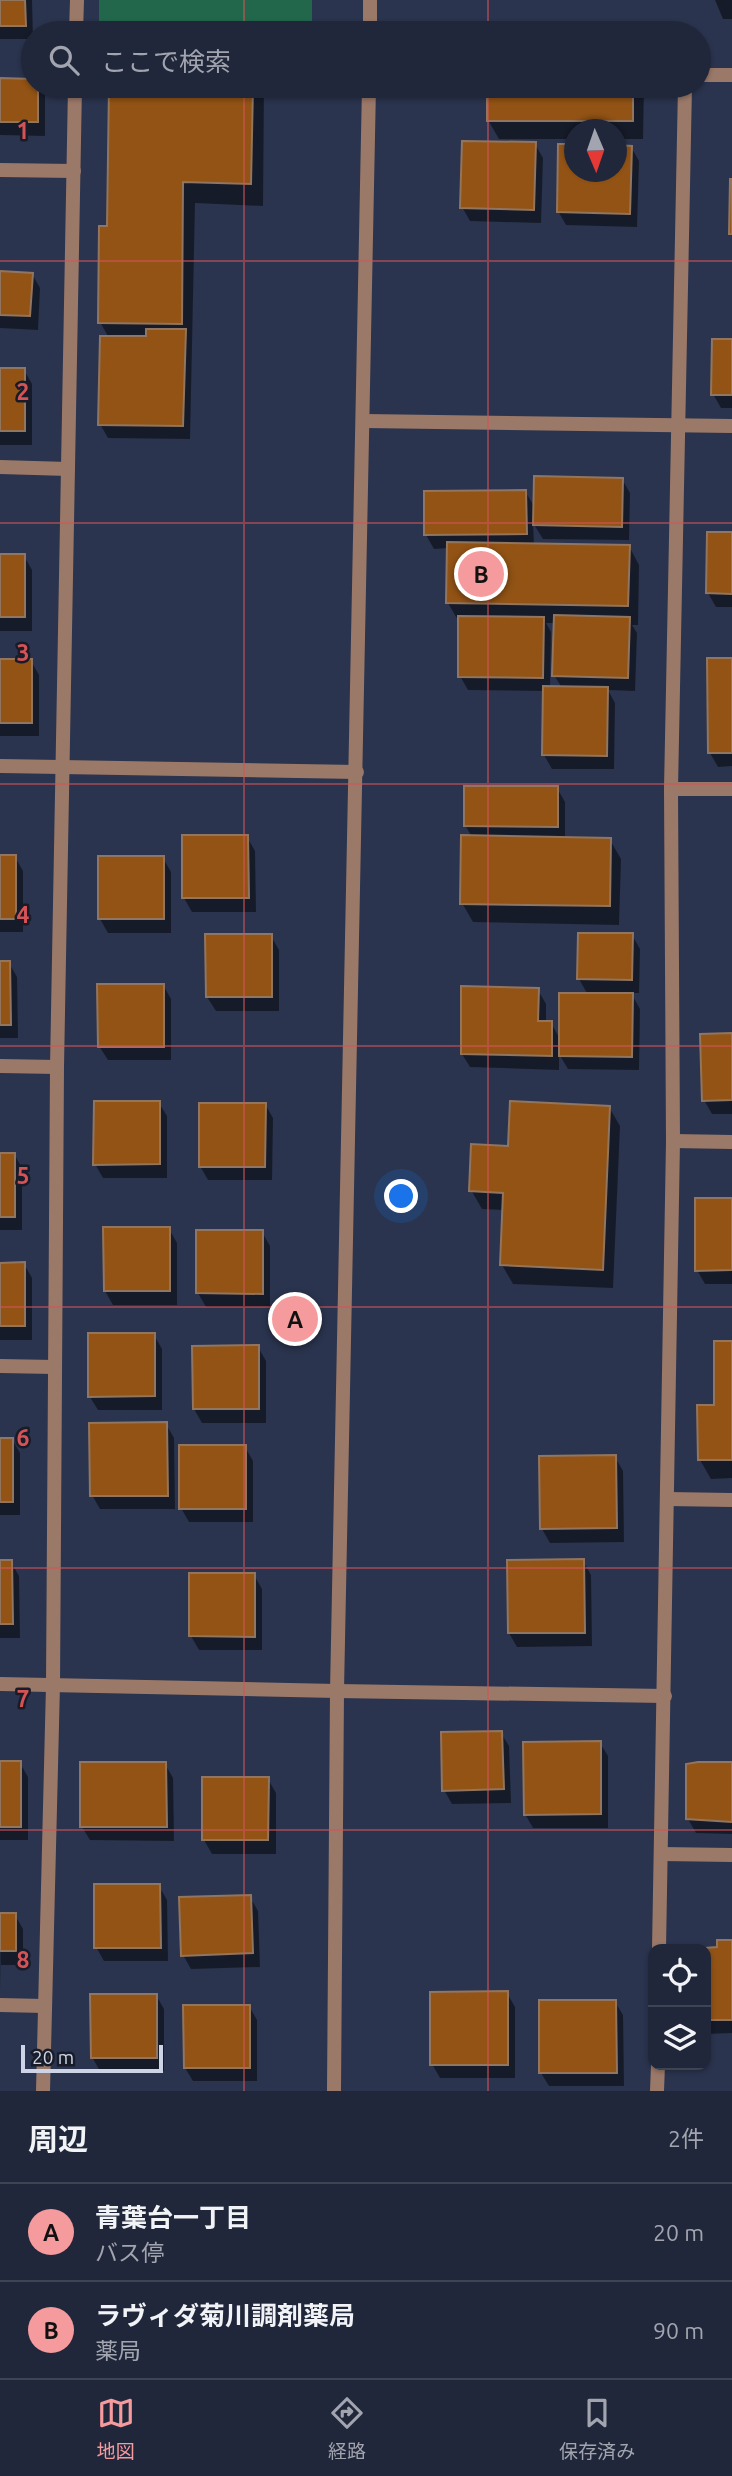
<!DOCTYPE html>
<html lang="ja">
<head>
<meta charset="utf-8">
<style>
  :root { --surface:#20273a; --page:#282f42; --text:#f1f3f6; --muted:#a2a5af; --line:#3d4454; --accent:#f59b9e }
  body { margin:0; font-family:Ubuntu,"Noto Sans JP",sans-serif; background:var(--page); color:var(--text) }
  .controls { position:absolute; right:21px; bottom:21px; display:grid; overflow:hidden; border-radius:14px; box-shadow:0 2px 5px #0004 }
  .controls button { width:63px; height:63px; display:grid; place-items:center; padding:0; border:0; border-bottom:2px solid var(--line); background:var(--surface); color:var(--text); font:35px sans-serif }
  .compass { position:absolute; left:564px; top:119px; width:63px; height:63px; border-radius:50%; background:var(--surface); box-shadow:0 2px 5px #0004; rotate:178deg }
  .scale { position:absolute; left:21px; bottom:18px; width:142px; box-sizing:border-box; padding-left:7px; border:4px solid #cdd4e5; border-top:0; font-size:19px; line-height:24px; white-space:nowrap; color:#cdd4e5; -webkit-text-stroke:5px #181c28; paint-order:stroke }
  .you { position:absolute; left:402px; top:1197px; width:24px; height:24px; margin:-18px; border:5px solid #fff; border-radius:50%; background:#1a73e8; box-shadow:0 0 0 10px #1a73e833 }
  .badge { display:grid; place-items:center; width:46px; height:46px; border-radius:50%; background:var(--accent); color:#111; font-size:23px; font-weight:700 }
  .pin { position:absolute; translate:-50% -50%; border:4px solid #fff; box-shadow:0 2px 7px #0006 }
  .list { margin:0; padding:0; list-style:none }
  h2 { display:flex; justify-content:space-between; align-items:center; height:91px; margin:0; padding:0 28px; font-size:30px }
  h2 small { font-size:23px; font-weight:400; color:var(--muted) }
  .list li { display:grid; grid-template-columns:46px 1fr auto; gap:21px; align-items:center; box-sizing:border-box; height:98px; padding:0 28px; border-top:2px solid var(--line) }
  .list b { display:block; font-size:26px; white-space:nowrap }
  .list p { margin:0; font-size:23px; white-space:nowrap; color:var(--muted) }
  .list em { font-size:23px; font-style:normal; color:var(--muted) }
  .icon { flex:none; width:38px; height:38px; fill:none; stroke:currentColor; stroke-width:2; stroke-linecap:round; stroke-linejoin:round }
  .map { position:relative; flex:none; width:732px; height:2091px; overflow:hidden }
  .search { position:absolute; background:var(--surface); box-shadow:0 2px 5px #0004; left:21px; right:21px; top:21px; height:77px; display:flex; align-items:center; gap:18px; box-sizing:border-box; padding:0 24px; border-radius:38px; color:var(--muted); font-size:26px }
  .sheet { height:287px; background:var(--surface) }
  nav { display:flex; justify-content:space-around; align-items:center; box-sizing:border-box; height:98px; border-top:2px solid var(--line); background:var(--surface); font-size:19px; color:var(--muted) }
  nav a { display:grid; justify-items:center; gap:4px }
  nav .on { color:var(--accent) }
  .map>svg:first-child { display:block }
</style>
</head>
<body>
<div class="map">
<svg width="732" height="2091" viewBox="0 0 732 2091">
  <rect width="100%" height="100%" fill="#2a344e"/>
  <!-- green -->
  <polygon fill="#22674b" points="99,0 312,0 312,33 99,31"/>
  <!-- shadow -->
  <g fill="#0007" fill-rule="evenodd">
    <polygon points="0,0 32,0 33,39 0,39"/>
    <polygon points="715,0 732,0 732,19 723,19"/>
    <polygon points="0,80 33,80 33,86 40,86 45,94 45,136 0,135"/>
    <polygon points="111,86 264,86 263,206 195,203 190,439 108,438 100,424 109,338 100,322 109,227"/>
    <polygon points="489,86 644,86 643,139 616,139 616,130 574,130 574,139 499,139 488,120"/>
    <polygon points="535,144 543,158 541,223 470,221 462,207"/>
    <polygon points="560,145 574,146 574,172 616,172 631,147 639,161 637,227 566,225 558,211"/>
    <polygon points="0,273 32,274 40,288 38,330 0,328"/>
    <polygon points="732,341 732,408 721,408 713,394"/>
    <polygon points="0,370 24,370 32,384 32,445 0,445"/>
    <path d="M622,479L630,493L629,540L543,539L533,523L534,545L629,546L639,565L638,625H632L637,633L635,691L608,690L615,703L614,769H552L544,755L545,691L468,690L460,676L459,622L448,603L449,548L434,549L426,535L525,491L535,508ZM546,623H555L554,675L562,688H550L551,632Z"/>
    <polygon points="732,534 732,607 716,607 708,593"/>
    <polygon points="0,556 24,556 32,570 32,631 0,631"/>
    <polygon points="732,660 732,766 718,767 710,753"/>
    <polygon points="0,661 31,661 39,675 39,736 0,736"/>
    <polygon points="557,788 565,802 565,839 610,840 621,859 619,925 473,922 462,903 472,837 465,825"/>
    <polygon points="247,837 255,851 256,912 192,912 184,898"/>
    <polygon points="0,857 15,857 23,871 23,932 0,932"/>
    <polygon points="163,858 171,872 171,933 108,933 100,919"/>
    <polygon points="632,935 640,949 639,993 631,993 640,1009 639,1070 568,1069 559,1054 559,1070 470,1067 462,1054 538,990 546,1004 546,1023 551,1023 560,1039 588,995 579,979"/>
    <polygon points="271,936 279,950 279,1011 216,1011 207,997"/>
    <polygon points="0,963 9,963 17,977 18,1038 0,1038"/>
    <polygon points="163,985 171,999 171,1060 108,1060 99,1046"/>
    <polygon points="732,1034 732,1114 712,1114 704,1100"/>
    <polygon points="159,1103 167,1116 167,1178 103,1178 95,1164"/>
    <polygon points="265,1104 273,1118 272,1180 208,1180 200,1166"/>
    <polygon points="609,1107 620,1126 613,1288 513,1284 502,1265 504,1210 482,1209 471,1190 510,1148"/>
    <polygon points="14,1154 22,1168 22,1230 0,1230 0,1155"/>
    <polygon points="732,1199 732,1284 705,1284 697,1270"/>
    <polygon points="169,1229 177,1243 177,1305 113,1305 105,1291"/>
    <polygon points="262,1232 270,1246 270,1307 206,1307 198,1293"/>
    <polygon points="0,1264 24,1264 32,1278 32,1340 0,1340"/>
    <polygon points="154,1335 162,1349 162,1410 98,1410 90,1397"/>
    <polygon points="732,1343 732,1478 711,1479 700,1460"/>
    <polygon points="258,1347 266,1361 266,1423 202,1423 194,1409"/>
    <polygon points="166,1424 174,1438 175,1509 100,1509 92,1495"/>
    <polygon points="0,1439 12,1439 20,1453 20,1515 0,1515"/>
    <polygon points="245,1447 253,1461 253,1522 189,1522 181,1508"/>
    <polygon points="615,1457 623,1471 624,1542 550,1543 542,1529"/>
    <polygon points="583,1561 591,1575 592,1646 517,1647 509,1633"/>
    <polygon points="0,1562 11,1562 19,1576 20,1638 0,1638"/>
    <polygon points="254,1575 262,1589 262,1650 199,1650 191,1636"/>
    <polygon points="501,1733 509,1746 511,1803 452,1804 444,1790"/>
    <polygon points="600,1743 608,1756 608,1828 533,1828 525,1814"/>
    <polygon points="0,1763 20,1763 28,1777 28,1840 0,1840"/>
    <polygon points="165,1764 173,1778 174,1841 90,1840 82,1827"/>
    <polygon points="732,1765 732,1834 696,1833 688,1819"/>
    <polygon points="268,1779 276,1793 276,1854 212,1854 204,1840"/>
    <polygon points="159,1886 167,1900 168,1961 104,1961 96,1947"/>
    <polygon points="250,1897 258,1911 260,1967 191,1969 183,1955"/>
    <polygon points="0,1915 15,1915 23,1929 23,1965 1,1965 1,1992"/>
    <polygon points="732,1942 732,2033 706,2034 706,1957"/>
    <polygon points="507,1993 515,2007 515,2078 440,2078 432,2064"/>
    <polygon points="156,1995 164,2009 164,2071 100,2071 92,2057"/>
    <polygon points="615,2002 623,2015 624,2086 549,2086 541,2073"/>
    <polygon points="249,2006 257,2020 257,2081 193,2081 185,2068"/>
  </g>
  <!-- building -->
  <g fill="#925315" stroke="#91755f" stroke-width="2">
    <polygon points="0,0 25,0 26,26 0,26"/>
    <polygon points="0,78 33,79 33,86 38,86 38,122 0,122"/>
    <polygon points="109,86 253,86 251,184 183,182 182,324 98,323 99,226 107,226"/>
    <rect x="487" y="86" width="146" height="35"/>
    <polygon points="462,141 536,142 534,210 460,208"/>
    <polygon points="558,144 574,144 574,172 616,172 616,145 632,146 630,214 557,212"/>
    <polygon points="730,179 732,179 732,234 729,234"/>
    <polygon points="0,271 33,273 30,316 0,315"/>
    <polygon points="146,329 186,329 183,426 98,425 100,336 146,336"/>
    <polygon points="712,339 732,339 732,395 711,395"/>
    <rect x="0" y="368" width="25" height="63"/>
    <polygon points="534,476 623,478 622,527 533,525"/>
    <polygon points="526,490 527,534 424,535 424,491"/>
    <polygon points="707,532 732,532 732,594 706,593"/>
    <polygon points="447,542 630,545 628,606 446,603"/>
    <rect x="0" y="554" width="25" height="63"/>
    <polygon points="554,615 630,617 628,678 552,676"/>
    <polygon points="458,616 544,617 543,678 458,677"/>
    <polygon points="707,658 732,658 732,753 708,753"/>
    <rect x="0" y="659" width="32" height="64"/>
    <polygon points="543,686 608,687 607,756 542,755"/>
    <polygon points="464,786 558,786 558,827 464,826"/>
    <polygon points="182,835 248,835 249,898 182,898"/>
    <polygon points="461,835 611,838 610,906 460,904"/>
    <rect x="0" y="855" width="16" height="64"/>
    <rect x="98" y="856" width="66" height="63"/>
    <polygon points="578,933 633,933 632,980 577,979"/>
    <polygon points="205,934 272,934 272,997 206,997"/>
    <polygon points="0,961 10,961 11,1025 0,1025"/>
    <polygon points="97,984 164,984 164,1047 98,1047"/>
    <polygon points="461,986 539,988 538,1021 552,1021 552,1056 461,1054"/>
    <polygon points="559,993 633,993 632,1057 559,1056"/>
    <polygon points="732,1033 732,1100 702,1101 700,1034"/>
    <polygon points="94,1101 160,1101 160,1164 93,1165"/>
    <polygon points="510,1101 610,1106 603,1270 500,1265 503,1193 469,1191 471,1144 508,1146"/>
    <polygon points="199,1103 266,1103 265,1167 199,1167"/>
    <rect x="0" y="1153" width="15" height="64"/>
    <polygon points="695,1198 732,1198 732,1270 695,1271"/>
    <polygon points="103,1227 170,1227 170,1291 104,1291"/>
    <polygon points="196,1230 263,1230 263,1294 196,1293"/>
    <polygon points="25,1262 25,1326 0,1326 0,1263"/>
    <polygon points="88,1333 155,1333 155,1396 88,1397"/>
    <polygon points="714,1341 732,1341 732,1460 698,1460 697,1405 714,1405"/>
    <polygon points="259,1345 259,1409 193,1409 192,1346"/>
    <polygon points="167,1422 168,1496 90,1496 89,1423"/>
    <rect x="0" y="1438" width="13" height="64"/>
    <rect x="179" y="1445" width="67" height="64"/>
    <polygon points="616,1455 617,1528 540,1529 539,1456"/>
    <polygon points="584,1559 585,1633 508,1633 507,1560"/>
    <polygon points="0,1560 12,1560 13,1624 0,1624"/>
    <polygon points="189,1573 255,1573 255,1637 189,1636"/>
    <polygon points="502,1731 504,1789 442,1791 441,1732"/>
    <polygon points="601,1741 601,1814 524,1815 523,1742"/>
    <rect x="0" y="1761" width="21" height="66"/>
    <polygon points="80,1762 166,1762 167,1827 80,1827"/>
    <polygon points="698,1762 732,1762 732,1822 686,1819 686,1764"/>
    <polygon points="202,1777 269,1777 268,1840 202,1840"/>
    <polygon points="94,1884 160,1884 161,1948 94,1948"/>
    <polygon points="251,1895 253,1953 181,1956 179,1897"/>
    <rect x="0" y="1913" width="16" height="38"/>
    <polygon points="717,1940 732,1940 732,2020 706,2020 705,1948 717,1947"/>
    <polygon points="508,1991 508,2065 430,2065 430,1992"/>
    <polygon points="90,1994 157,1994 157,2058 91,2058"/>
    <polygon points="539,2000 616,2000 617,2073 539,2073"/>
    <polygon points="183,2005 250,2005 250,2068 184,2068"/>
  </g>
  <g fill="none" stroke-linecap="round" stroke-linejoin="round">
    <!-- minor -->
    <g stroke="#9b7969" stroke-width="14">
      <polyline points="76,33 77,0"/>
      <polyline points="699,75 732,75"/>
      <polyline points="0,170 74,171"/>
      <polyline points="364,421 732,426"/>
      <polyline points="0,467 68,469"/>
      <polyline points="0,766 357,772"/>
      <polyline points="671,789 732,789"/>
      <polyline points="0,1066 57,1067"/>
      <polyline points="673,1141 732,1142"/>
      <polyline points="0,1366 54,1367"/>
      <polyline points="667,1499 732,1500"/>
      <polyline points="337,1691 665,1696"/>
      <polyline points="661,1854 732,1855"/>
      <polyline points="659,1949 673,1141 671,789 685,86"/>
      <polyline points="0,2005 44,2006"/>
      <polyline points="43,2091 53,1685 57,1067 75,86"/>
      <polyline points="657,2091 658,2065"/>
    </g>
    <!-- tertiary -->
    <g stroke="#9b7969" stroke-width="14">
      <polyline points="370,33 370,0"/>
      <polyline points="0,1684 337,1691"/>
      <polyline points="334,2091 337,1691 369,86"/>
    </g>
  </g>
  <!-- grid -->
  <path fill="none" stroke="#d45357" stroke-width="2" stroke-opacity="0.55" d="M244,0V33M488,0V33M244,86V2091M488,86V2091M0,261H732M0,523H732M0,784H732M0,1046H732M0,1307H732M0,1568H732M0,1830H732"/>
  <g font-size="23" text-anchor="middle" font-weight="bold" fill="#d45357" stroke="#181c28" stroke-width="5" stroke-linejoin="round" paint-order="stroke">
    <text x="23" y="139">1</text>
    <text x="23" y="400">2</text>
    <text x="23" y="661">3</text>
    <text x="23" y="923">4</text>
    <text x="23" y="1184">5</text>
    <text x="23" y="1446">6</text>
    <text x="23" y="1707">7</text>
    <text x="23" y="1968">8</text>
  </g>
</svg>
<div class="controls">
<button><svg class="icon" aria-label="locate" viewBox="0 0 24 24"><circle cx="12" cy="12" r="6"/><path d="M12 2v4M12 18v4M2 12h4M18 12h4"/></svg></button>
<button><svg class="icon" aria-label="layers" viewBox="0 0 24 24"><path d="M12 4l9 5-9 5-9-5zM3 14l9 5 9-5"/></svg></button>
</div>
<svg class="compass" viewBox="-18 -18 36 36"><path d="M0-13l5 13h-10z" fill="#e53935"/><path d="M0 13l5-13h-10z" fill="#a2a5af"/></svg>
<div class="scale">20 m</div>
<div class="you"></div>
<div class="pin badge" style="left:295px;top:1319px">A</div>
<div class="pin badge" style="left:481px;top:574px">B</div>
<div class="search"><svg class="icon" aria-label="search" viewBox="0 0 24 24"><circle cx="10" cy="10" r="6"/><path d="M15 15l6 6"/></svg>ここで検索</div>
</div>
<section class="sheet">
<h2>周辺<small>2件</small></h2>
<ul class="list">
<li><span class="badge">A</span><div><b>青葉台一丁目</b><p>バス停</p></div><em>20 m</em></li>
<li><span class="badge">B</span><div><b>ラヴィダ菊川調剤薬局</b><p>薬局</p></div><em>90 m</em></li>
</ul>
</section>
<nav>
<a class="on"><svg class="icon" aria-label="map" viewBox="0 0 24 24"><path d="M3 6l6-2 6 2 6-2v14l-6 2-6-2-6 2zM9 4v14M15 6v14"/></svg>地図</a>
<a><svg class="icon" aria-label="directions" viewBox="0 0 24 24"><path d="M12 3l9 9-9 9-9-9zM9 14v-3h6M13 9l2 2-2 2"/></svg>経路</a>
<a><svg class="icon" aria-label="saved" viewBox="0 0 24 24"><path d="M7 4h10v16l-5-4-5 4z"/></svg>保存済み</a>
</nav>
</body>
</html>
